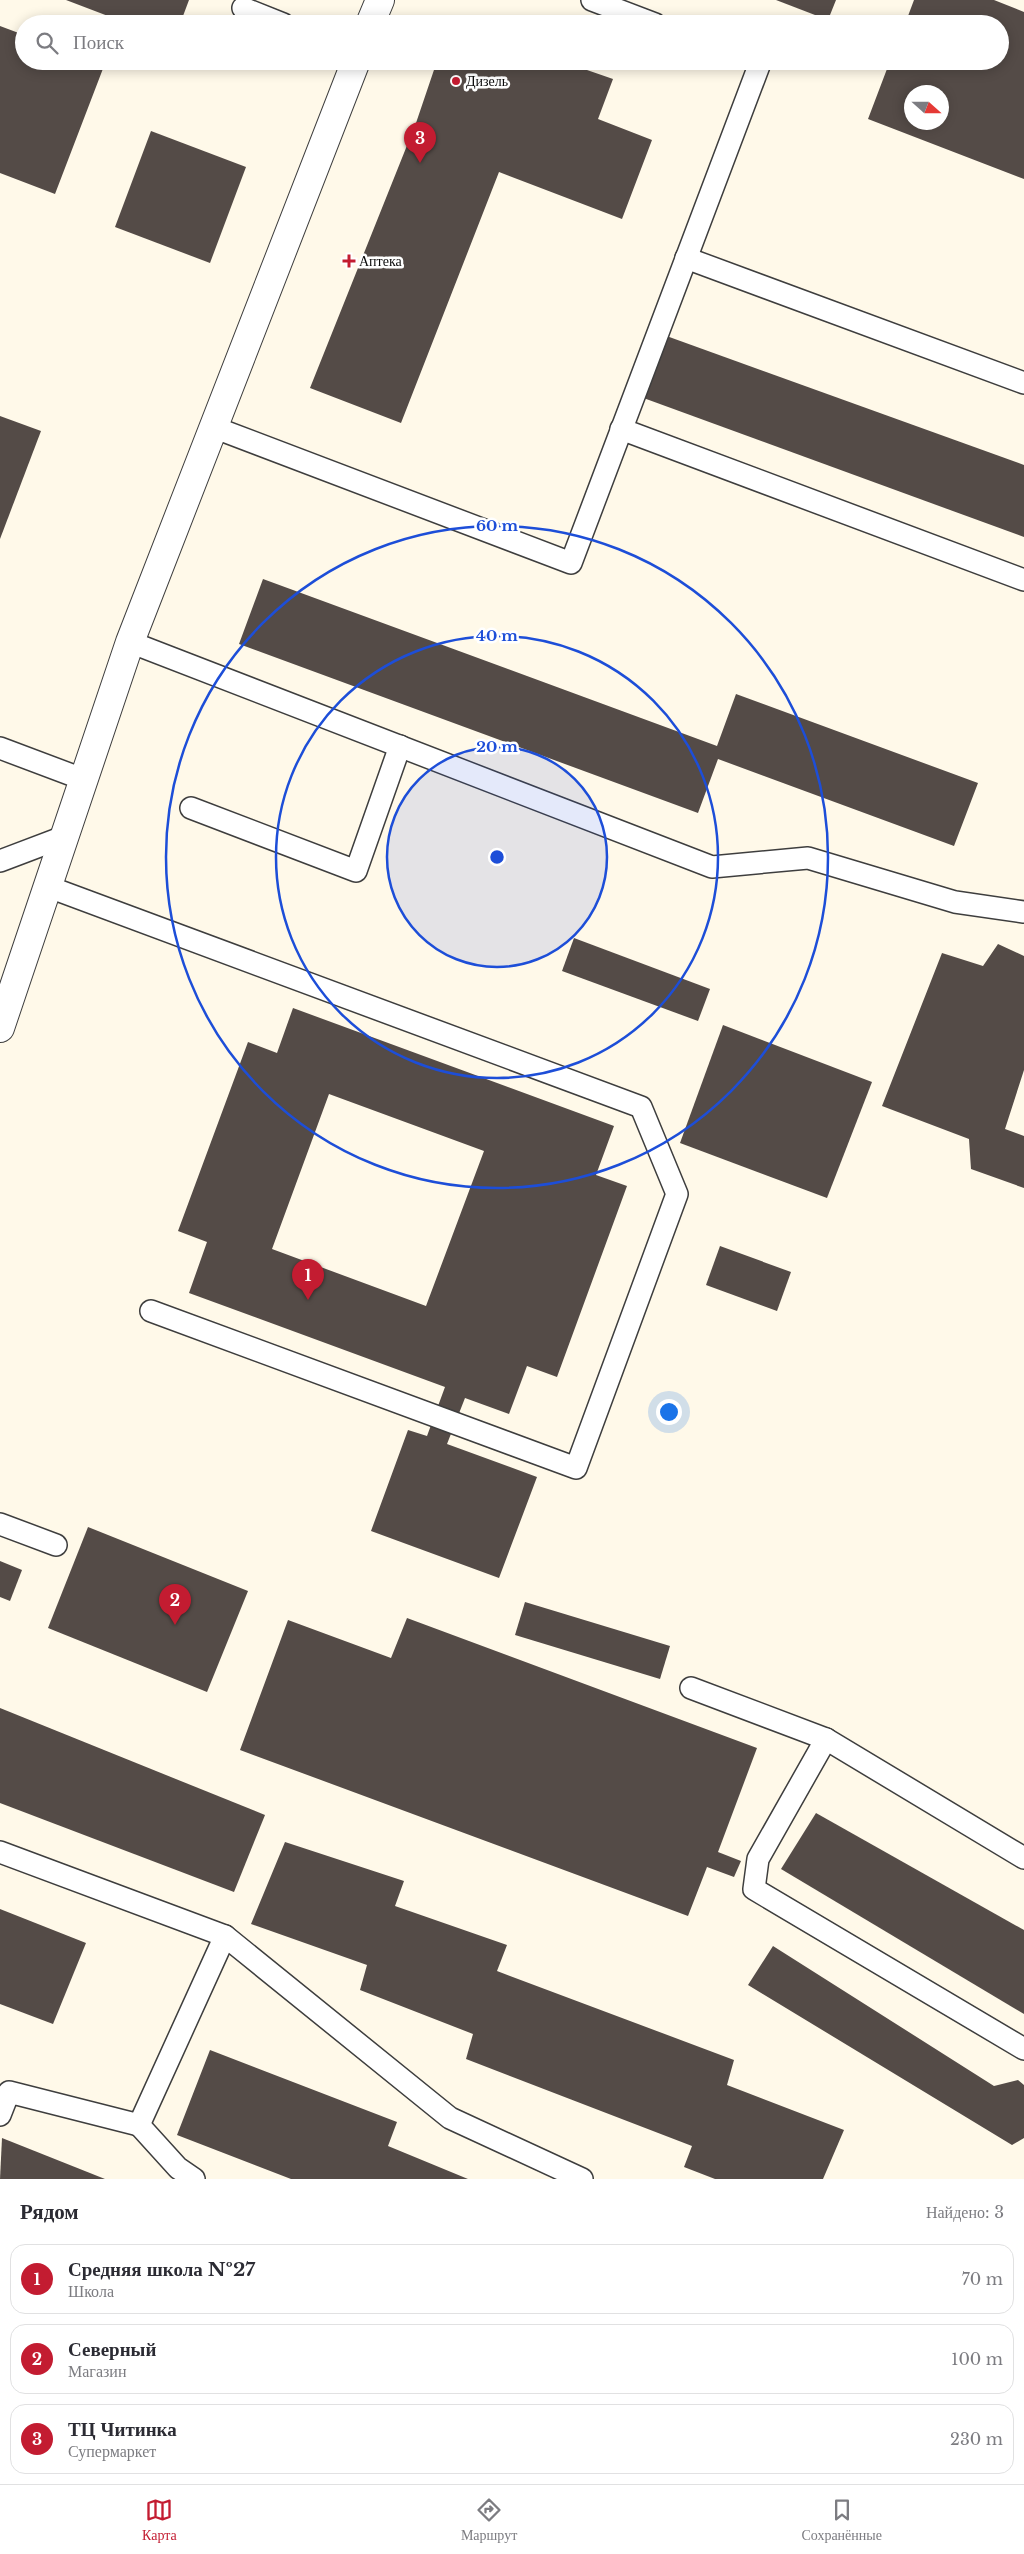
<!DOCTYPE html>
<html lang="ru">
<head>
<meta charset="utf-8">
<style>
  :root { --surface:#fff; --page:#f7f7f7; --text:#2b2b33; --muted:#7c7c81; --line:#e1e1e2; --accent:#c31c31 }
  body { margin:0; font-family:"Libre Baskerville",serif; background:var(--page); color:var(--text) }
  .compass { position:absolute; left:904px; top:85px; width:45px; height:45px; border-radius:50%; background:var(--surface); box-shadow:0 2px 12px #0003; rotate:111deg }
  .you { position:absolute; left:668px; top:1411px; width:18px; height:18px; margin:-12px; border:4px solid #fff; border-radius:50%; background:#1a73e8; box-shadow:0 0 0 8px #1a73e833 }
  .badge { display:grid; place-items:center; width:32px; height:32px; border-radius:50%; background:var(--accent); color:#fff; font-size:16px; font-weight:700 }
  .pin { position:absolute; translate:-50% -41px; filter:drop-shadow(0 1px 2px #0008) }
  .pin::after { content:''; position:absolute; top:26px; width:18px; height:15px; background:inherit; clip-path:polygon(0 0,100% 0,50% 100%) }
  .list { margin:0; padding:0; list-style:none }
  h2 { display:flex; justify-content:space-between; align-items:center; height:65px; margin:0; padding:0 20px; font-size:21px }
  h2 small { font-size:16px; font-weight:400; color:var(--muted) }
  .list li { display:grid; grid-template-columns:32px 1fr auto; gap:15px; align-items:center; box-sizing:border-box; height:70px; margin:0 10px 10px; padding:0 10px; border:1px solid var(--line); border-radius:15px }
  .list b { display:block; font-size:19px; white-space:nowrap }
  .list p { margin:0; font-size:16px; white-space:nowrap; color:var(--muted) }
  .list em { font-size:16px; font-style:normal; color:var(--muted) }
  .icon { flex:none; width:28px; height:28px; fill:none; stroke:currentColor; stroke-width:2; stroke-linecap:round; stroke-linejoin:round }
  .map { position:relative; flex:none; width:1024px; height:2179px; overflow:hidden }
  .search { position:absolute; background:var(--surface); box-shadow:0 2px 12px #0003; left:15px; right:15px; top:15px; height:55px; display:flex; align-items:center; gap:12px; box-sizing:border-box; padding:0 18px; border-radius:28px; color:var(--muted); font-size:19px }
  .sheet { height:305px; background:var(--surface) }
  nav { display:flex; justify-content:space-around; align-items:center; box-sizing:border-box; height:70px; border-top:1px solid var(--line); background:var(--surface); font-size:14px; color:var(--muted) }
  nav a { display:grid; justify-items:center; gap:2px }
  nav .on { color:var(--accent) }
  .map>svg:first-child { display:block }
</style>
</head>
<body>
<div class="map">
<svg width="1024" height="2179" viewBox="0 0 1024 2179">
  <rect width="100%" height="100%" fill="#fff9e9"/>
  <!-- building -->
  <g fill="#544b47" fill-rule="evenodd">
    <polygon points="66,0 189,0 180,24 129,24"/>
    <polygon points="776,0 836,0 828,20"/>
    <path d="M914,0H994L1024,12V179L868,119L890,61H1000V24H905ZM912,92H942V122H912Z"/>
    <polygon points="0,26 24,35 24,61 93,61 104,66 55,194 0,173"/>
    <polygon points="437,61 561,61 613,79 598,119 652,140 622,219 499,172 401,423 310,388 416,123"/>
    <polygon points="151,131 246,167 210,263 115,227"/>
    <polygon points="661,334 1024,465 1024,537 638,396"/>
    <polygon points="0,416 41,431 0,539"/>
    <polygon points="263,579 717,746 736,694 978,783 954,846 718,759 698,813 239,644"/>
    <polygon points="574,938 710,989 698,1021 562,971"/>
    <polygon points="998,944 1024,956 1024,1070 1005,1129 1024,1136 1024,1188 971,1169 969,1139 882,1106 942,953 983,966"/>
    <path d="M293,1008L614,1126L596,1175L627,1186L557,1377L527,1366L509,1414L465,1398L447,1444L537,1477L499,1578L371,1531L408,1430L427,1436L445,1387L189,1293L207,1242L178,1231L248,1042L277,1053ZM329,1094L484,1151L426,1306L272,1249Z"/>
    <polygon points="723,1025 872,1082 827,1198 680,1143"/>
    <polygon points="720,1246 791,1272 777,1311 706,1285"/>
    <polygon points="88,1527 248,1591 207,1692 48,1628"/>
    <polygon points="0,1561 22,1570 10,1601 0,1597"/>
    <polygon points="525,1602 670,1646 660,1679 515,1635"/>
    <polygon points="407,1618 757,1748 718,1852 741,1861 734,1877 707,1867 688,1916 240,1750 288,1620 391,1658"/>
    <polygon points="0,1708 265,1815 234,1892 0,1803"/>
    <polygon points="816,1813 1024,1930 1024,2014 781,1869"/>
    <polygon points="285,1842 404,1881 395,1906 507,1945 497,1971 734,2060 727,2085 844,2130 823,2179 715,2179 684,2167 692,2146 466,2059 473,2034 360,1990 367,1965 251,1924"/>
    <polygon points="0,1909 86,1943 53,2024 0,2004"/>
    <polygon points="773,1946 994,2086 1018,2080 1024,2085 1024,2138 1012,2145 748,1985"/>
    <polygon points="210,2050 397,2122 388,2146 468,2179 291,2179 177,2135"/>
    <polygon points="2,2138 105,2179 0,2179"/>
  </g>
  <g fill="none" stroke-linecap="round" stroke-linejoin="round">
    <!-- service casing -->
    <g stroke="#3e3e3e" stroke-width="24">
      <g id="service">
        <polyline points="592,0 655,24"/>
        <polyline points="243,8 283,24"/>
        <polyline points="686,258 1024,383"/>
        <polyline points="213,427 571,563 760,63 754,61"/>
        <polyline points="621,429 1024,580"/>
        <polyline points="130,642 712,867 808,858 955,902 1024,912"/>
        <polyline points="0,748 85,780"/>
        <polyline points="191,808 356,871 400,746"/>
        <polyline points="0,861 66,836"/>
        <polyline points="49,887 641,1107 677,1194 576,1468 151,1311"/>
        <polyline points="0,1524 56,1545"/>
        <polyline points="691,1688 826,1739 1024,1858"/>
        <polyline points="826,1739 758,1859 754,1889 1024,2049"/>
        <polyline points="0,1852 225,1936 450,2118 582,2179"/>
        <polyline points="0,2115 9,2092 139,2125 225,1936"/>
        <polyline points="139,2125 178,2168 194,2179"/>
      </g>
    </g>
    <!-- minor casing -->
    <g stroke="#3e3e3e" stroke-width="30">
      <g id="minor">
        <polyline points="370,24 380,0"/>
        <polyline points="0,1028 130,642 356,61"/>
      </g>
    </g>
    <!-- service -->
    <use href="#service" stroke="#fff" stroke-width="21"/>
    <!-- minor -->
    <use href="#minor" stroke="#fff" stroke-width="28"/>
  </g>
  <!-- distance rings -->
  <circle cx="497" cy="857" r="110" fill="#1d4ed8" fill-opacity=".12"/>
  <g fill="none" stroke="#1d4ed8" stroke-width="2.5">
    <circle cx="497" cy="857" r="110"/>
    <circle cx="497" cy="857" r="221"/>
    <circle cx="497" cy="857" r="331"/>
  </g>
  <!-- markers -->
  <g fill="#c31c31" stroke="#fff" stroke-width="2">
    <circle cx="456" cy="81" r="5"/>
    <path d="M346.5 253.5h5v5h5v5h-5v5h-5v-5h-5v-5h5z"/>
  </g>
  <g text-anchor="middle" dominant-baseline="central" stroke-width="5" stroke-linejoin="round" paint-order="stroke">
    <!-- poi labels -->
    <g font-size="14" fill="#0b0b0b" stroke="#fff" text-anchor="start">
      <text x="466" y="81">Дизель</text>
      <text x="359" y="261">Аптека</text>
    </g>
  </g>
  <circle cx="497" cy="857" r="8" fill="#1d4ed8" stroke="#fff" stroke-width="2.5"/>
  <g font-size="15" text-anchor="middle" font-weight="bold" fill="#1d4ed8" stroke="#fff" stroke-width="5" stroke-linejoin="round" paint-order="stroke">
    <text x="497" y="531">60 m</text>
    <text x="497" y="641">40 m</text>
    <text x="497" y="752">20 m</text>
  </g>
</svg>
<svg class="compass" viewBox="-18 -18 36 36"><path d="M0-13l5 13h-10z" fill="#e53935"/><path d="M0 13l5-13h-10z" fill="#7c7c81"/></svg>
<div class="you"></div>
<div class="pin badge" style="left:308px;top:1300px">1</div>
<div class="pin badge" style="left:175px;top:1625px">2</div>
<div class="pin badge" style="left:420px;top:163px">3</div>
<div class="search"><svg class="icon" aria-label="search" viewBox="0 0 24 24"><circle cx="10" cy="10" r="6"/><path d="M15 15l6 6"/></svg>Поиск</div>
</div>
<section class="sheet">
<h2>Рядом<small>Найдено: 3</small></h2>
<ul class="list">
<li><span class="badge">1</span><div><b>Средняя школа №27</b><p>Школа</p></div><em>70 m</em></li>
<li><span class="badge">2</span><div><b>Северный</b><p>Магазин</p></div><em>100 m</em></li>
<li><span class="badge">3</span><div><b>ТЦ Читинка</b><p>Супермаркет</p></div><em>230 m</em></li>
</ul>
</section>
<nav>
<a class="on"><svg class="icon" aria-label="map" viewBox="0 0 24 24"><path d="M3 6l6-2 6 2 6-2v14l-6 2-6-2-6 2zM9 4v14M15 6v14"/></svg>Карта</a>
<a><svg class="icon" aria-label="directions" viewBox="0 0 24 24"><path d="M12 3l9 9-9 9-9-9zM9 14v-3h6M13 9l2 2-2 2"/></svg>Маршрут</a>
<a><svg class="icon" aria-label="saved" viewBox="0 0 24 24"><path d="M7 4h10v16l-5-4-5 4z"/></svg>Сохранённые</a>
</nav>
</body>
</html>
